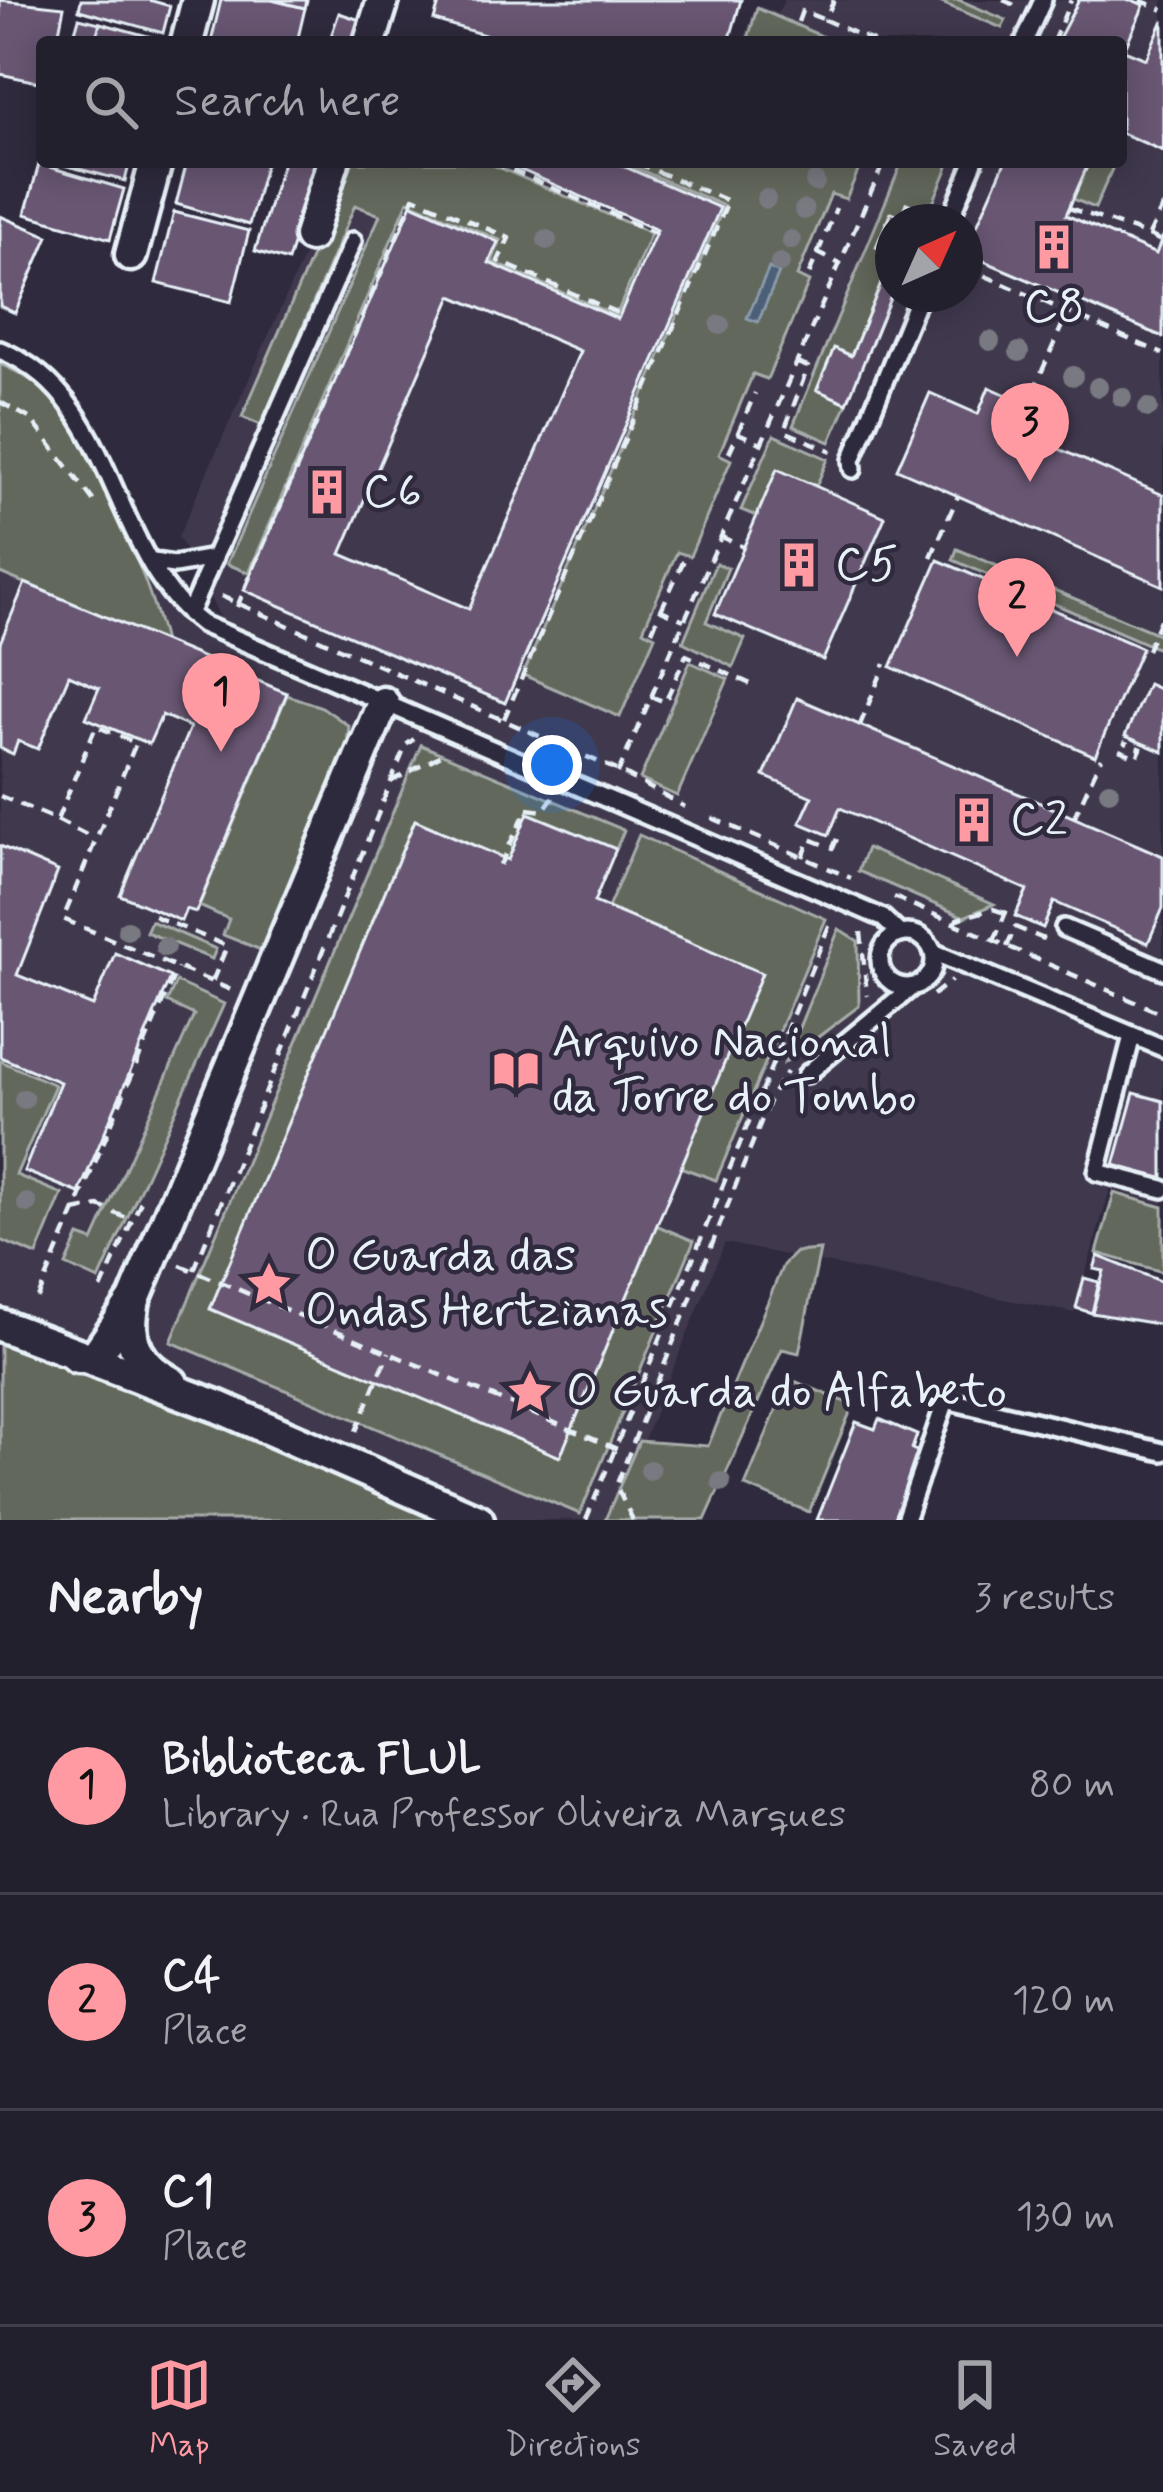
<!DOCTYPE html>
<html lang="en">
<head>
<meta charset="utf-8">
<style>
  :root { --surface:#23202e; --page:#2f2d3a; --text:#f1f3f6; --muted:#a3a3aa; --line:#403e4a; --accent:#ff9aa2 }
  body { margin:0; font-family:Mynerve,sans-serif; background:var(--page); color:var(--text) }
  .compass { position:absolute; left:875px; top:204px; width:108px; height:108px; border-radius:50%; background:var(--surface); box-shadow:0 6px 30px #0003; rotate:45deg }
  .you { position:absolute; left:552px; top:765px; width:42px; height:42px; margin:-30px; border:9px solid #fff; border-radius:50%; background:#1a73e8; box-shadow:0 0 0 18px #1a73e833 }
  .badge { display:grid; place-items:center; width:78px; height:78px; border-radius:50%; background:var(--accent); color:#111; font-size:39px; font-weight:700 }
  .pin { position:absolute; translate:-50% -99px; filter:drop-shadow(0 3px 6px #0008) }
  .pin::after { content:''; position:absolute; top:63px; width:42px; height:36px; background:inherit; clip-path:polygon(0 0,100% 0,50% 100%) }
  .list { margin:0; padding:0; list-style:none }
  h2 { display:flex; justify-content:space-between; align-items:center; height:156px; margin:0; padding:0 48px; font-size:51px }
  h2 small { font-size:39px; font-weight:400; color:var(--muted) }
  .list li { display:grid; grid-template-columns:78px 1fr auto; gap:36px; align-items:center; box-sizing:border-box; height:216px; padding:0 48px; border-top:3px solid var(--line) }
  .list b { display:block; font-size:45px; white-space:nowrap }
  .list p { margin:0; font-size:39px; white-space:nowrap; color:var(--muted) }
  .list em { font-size:39px; font-style:normal; color:var(--muted) }
  .icon { flex:none; width:66px; height:66px; fill:none; stroke:currentColor; stroke-width:2; stroke-linecap:round; stroke-linejoin:round }
  .map { position:relative; flex:none; width:1163px; height:1520px; overflow:hidden }
  .search { position:absolute; background:var(--surface); box-shadow:0 6px 30px #0003; left:36px; right:36px; top:36px; height:132px; display:flex; align-items:center; gap:30px; box-sizing:border-box; padding:0 42px; border-radius:12px; color:var(--muted); font-size:45px }
  .sheet { height:804px; background:var(--surface) }
  nav { display:flex; justify-content:space-around; align-items:center; box-sizing:border-box; height:168px; border-top:3px solid var(--line); background:var(--surface); font-size:33px; color:var(--muted) }
  nav a { display:grid; justify-items:center; gap:6px }
  nav .on { color:var(--accent) }
  .map>svg:first-child { display:block }
</style>
</head>
<body>
<div class="map">
<svg width="1163" height="1520" viewBox="0 0 1163 1520">
  <rect width="100%" height="100%" fill="#2f2a3d"/>
  <filter id="ink" filterUnits="userSpaceOnUse"><feTurbulence type="fractalNoise" baseFrequency=".00833" numOctaves="2"/><feDisplacementMap in="SourceGraphic" scale="24" xChannelSelector="R" yChannelSelector="G"/><feConvolveMatrix kernelMatrix="1 2 1 2 8 2 1 2 1" color-interpolation-filters="sRGB"/></filter>
  <g filter="url(#ink)">
    <!-- built -->
    <path fill="#40384d" fill-rule="evenodd" d="M784,0H1163V1204L1110,1189L1074,1313L725,1243L611,1520H0V524L220,617L178,537L346,162H1121V42H743L756,5L778,13ZM893,222H965V294H893Z"/>
    <!-- green -->
    <g fill="#63685b" stroke="#a6acaa" stroke-width="3">
      <polygon points="935,0 959,0 1006,20 1002,28"/>
      <polygon points="757,8 835,42 747,42"/>
      <polygon points="353,162 486,162 651,233 616,316 492,262 500,240 408,201 249,573 227,564 380,215 355,205 261,425 242,417"/>
      <polygon points="622,162 862,162 846,199 831,194 797,276 809,282 767,379 753,374 719,454 731,460 690,556 677,552 643,630 655,636 620,717 523,675 724,206"/>
      <polygon points="902,162 950,162 929,212 906,203 901,216 891,212 877,247 893,255 851,356 834,349 817,389 847,403 830,442 793,426"/>
      <polygon points="1089,162 1115,162 1095,208 1073,199"/>
      <path d="M0,364C21,373 39,383 54,401C95,452 149,579 164,642L0,573Z"/>
      <polygon points="774,435 828,459 816,486 777,470 757,516 741,510"/>
      <polygon points="957,549 1163,636 1163,651 953,560"/>
      <polygon points="716,563 728,568 706,622 745,639 733,667 683,642"/>
      <polygon points="690,662 728,679 677,796 640,779"/>
      <polygon points="287,695 322,707 349,726 347,744 261,950 223,935 229,919 199,906"/>
      <polygon points="421,745 624,830 616,849 508,860 415,820 211,1309 559,1456 656,1225 694,1241 580,1514 171,1342"/>
      <polygon points="639,835 826,919 716,1180 680,1167 608,908"/>
      <polygon points="867,848 994,904 964,917 858,871"/>
      <polygon points="151,921 216,949 212,959 146,932"/>
      <polygon points="839,929 858,941 859,1006 785,1062"/>
      <polygon points="176,982 224,1004 99,1280 66,1265 79,1236 93,1241 194,1015 167,1002"/>
      <polygon points="0,1061 55,1085 16,1175 62,1194 37,1255 0,1240"/>
      <polygon points="1114,1193 1163,1207 1163,1272 1097,1253"/>
      <polygon points="820,1250 799,1353 782,1349 705,1520 605,1520 639,1441 708,1446 783,1265 796,1252"/>
      <polygon points="0,1332 450,1520 0,1520"/>
      <polygon points="789,1379 853,1405 809,1512 745,1486"/>
    </g>
    <!-- water -->
    <polygon fill="#4c6077" stroke="#8a9aab" stroke-width="3" points="769,268 779,273 758,322 747,318"/>
    <!-- building -->
    <g fill="#685772" stroke="#e8f1f8" stroke-width="3" fill-rule="evenodd">
      <polygon points="0,0 64,7 57,42 42,42 42,83 0,74"/>
      <polygon points="81,0 149,0 170,6 163,33 79,10"/>
      <polygon points="221,0 272,0 305,8 297,42 211,42"/>
      <polygon points="272,0 307,0 305,8"/>
      <polygon points="440,0 741,0 729,42 508,42 434,20"/>
      <polygon points="1079,0 1132,0 1144,5 1124,50 1146,59 1163,20 1163,151 1121,133 1121,42 1057,42"/>
      <polygon points="339,13 366,22 359,42 329,42"/>
      <polygon points="79,18 100,23 95,42 72,42"/>
      <polygon points="100,23 162,40 161,42 95,42"/>
      <polygon points="52,162 118,162 129,165 125,181"/>
      <polygon points="187,162 266,162 249,225 176,204"/>
      <polygon points="283,162 319,162 288,261 255,251"/>
      <path d="M503,162H614L720,208L505,703L244,590L412,204L498,242L489,263L618,319L657,230ZM452,296L580,351L469,609L341,554Z"/>
      <polygon points="1005,162 1089,162 1066,215 1156,254 1163,236 1163,337 965,253"/>
      <polygon points="39,164 124,189 110,239 25,214"/>
      <polygon points="906,203 920,209 915,222 893,222 893,254 876,247 891,212 901,216"/>
      <polygon points="174,212 249,231 231,302 156,283"/>
      <polygon points="0,216 48,236 15,313 0,306"/>
      <polygon points="893,255 893,291 847,403 817,390 834,348 851,356"/>
      <polygon points="989,387 1016,399 1005,425 1163,495 1163,586 897,469 930,393 978,414"/>
      <polygon points="777,469 885,517 823,660 715,614"/>
      <polygon points="938,560 1142,648 1095,756 891,667"/>
      <polygon points="25,583 287,693 196,912 186,909 181,921 120,895 190,727 162,715 149,744 86,718 99,688 69,675 38,749 18,741 13,754 0,748 0,643"/>
      <polygon points="1148,684 1163,691 1163,752 1125,736"/>
      <polygon points="797,698 1163,856 1163,908 1148,943 1054,902 1043,928 1015,916 1027,890 840,808 829,835 800,823 812,797 764,776"/>
      <polygon points="528,813 616,849 594,902 762,973 560,1457 210,1309 415,820 508,860"/>
      <polygon points="0,846 58,871 17,975 93,1006 115,953 170,977 79,1193 24,1171 60,1082 0,1057"/>
      <polygon points="1134,1093 1163,1101 1163,1179 1114,1165"/>
      <polygon points="1098,1256 1163,1282 1163,1325 1092,1313 1104,1271 1094,1269"/>
      <polygon points="1084,1278 1099,1282 1092,1313 1076,1308"/>
      <polygon points="879,1419 917,1435 912,1449 921,1453 893,1520 817,1520 856,1422 875,1429"/>
    </g>
    <g fill="none" stroke-linecap="round" stroke-linejoin="round">
      <!-- lane casing -->
      <g stroke="#e8f1f8" stroke-width="24">
        <g id="lane">
          <polyline points="1024,42 1043,0"/>
          <polyline points="949,222 974,162"/>
          <path d="M0,350C118,398 108,553 202,624L883,918L900,934"/>
          <polyline points="853,469 852,460 920,294"/>
          <polyline points="153,562 174,565 214,558"/>
          <polyline points="189,614 353,241"/>
          <polyline points="1064,928 1163,970"/>
          <circle cx="907" cy="960" r="27"/>
          <polyline points="933,952 1163,1048"/>
          <polyline points="1132,1036 1097,1172 1163,1189"/>
          <polyline points="807,1074 912,987"/>
          <polyline points="905,1520 946,1400 1163,1452"/>
        </g>
      </g>
      <!-- street casing -->
      <g stroke="#e8f1f8" stroke-width="39">
        <g id="street">
          <polyline points="187,42 198,0"/>
          <polyline points="370,42 383,0"/>
          <polyline points="310,236 333,162"/>
          <polyline points="131,255 156,162"/>
          <path d="M133,1306C126,1344 139,1365 172,1383"/>
          <polyline points="0,1325 219,1407 478,1520"/>
          <polyline points="77,1357 95,1357 134,1300 383,703"/>
        </g>
      </g>
      <!-- path -->
      <g stroke="#e8f1f8" stroke-width="4.5" stroke-dasharray="12 9" stroke-linecap="butt">
        <polyline points="834,0 825,20 875,42"/>
        <polyline points="1003,0 1019,7"/>
        <polyline points="1140,0 1163,10"/>
        <polyline points="798,22 802,11 825,20"/>
        <polyline points="1053,42 1071,0"/>
        <polyline points="493,162 655,233"/>
        <polyline points="1069,208 1149,235 1163,206"/>
        <polyline points="1149,235 1161,241"/>
        <polyline points="818,253 836,208"/>
        <polyline points="965,267 1163,354"/>
        <polyline points="809,274 818,253 840,264"/>
        <polyline points="797,363 808,367 784,431 832,451"/>
        <polyline points="0,402 31,419 96,504"/>
        <polyline points="738,433 755,393"/>
        <polyline points="729,453 738,433 761,443"/>
        <polyline points="720,536 743,547"/>
        <polyline points="931,557 958,496"/>
        <polyline points="221,596 619,771 685,807"/>
        <polyline points="237,607 414,197 509,238 498,261 620,314"/>
        <polyline points="661,610 684,560"/>
        <polyline points="652,631 661,610 684,620"/>
        <polyline points="1147,650 1163,613"/>
        <polyline points="650,696 665,702 686,655 755,686"/>
        <polyline points="504,719 728,201 634,162"/>
        <polyline points="860,725 885,664"/>
        <polyline points="1119,750 1137,757 1141,749 1123,742"/>
        <polyline points="618,773 884,162"/>
        <polyline points="392,781 445,753"/>
        <polyline points="0,796 57,820 96,726 136,743 63,919 231,990"/>
        <polyline points="712,818 851,878"/>
        <polyline points="1074,818 1101,758"/>
        <polyline points="57,820 94,839"/>
        <polyline points="803,857 810,839 833,848 839,834"/>
        <polyline points="500,865 527,809 543,811 553,797"/>
        <polyline points="894,897 1163,1014"/>
        <polyline points="154,916 227,946 212,982"/>
        <polyline points="955,924 957,919 993,909 1005,913"/>
        <polyline points="861,932 867,996"/>
        <polyline points="994,941 1008,907"/>
        <polyline points="1007,947 1015,927 1044,939"/>
        <polyline points="933,995 952,980"/>
        <polyline points="74,1211 99,1206 131,1220"/>
        <polyline points="180,1265 617,1449"/>
        <polyline points="194,1270 406,745 414,739"/>
        <polyline points="101,1289 141,1201"/>
        <polyline points="38,1298 177,968"/>
        <polyline points="356,1431 389,1352"/>
        <polyline points="586,1520 831,921"/>
        <polyline points="633,1520 616,1486 772,1094 787,1072"/>
      </g>
      <!-- lane -->
      <use href="#lane" stroke="#2f2a3d" stroke-width="15"/>
      <!-- street -->
      <use href="#street" stroke="#2f2a3d" stroke-width="30"/>
      <!-- path-bridge -->
      <polyline stroke="#e8f1f8" stroke-width="4.5" stroke-dasharray="12 9" stroke-linecap="butt" points="1016,430 1068,312"/>
    </g>
    <!-- trees -->
    <g fill="#787981">
      <circle cx="815" cy="182" r="10"/>
      <circle cx="766" cy="199" r="10"/>
      <circle cx="804" cy="210" r="10"/>
      <circle cx="547" cy="240" r="10"/>
      <circle cx="791" cy="240" r="10"/>
      <circle cx="780" cy="263" r="10"/>
      <circle cx="720" cy="325" r="10"/>
      <circle cx="990" cy="341" r="10"/>
      <circle cx="1019" cy="352" r="10"/>
      <circle cx="1073" cy="376" r="10"/>
      <circle cx="1098" cy="387" r="10"/>
      <circle cx="1122" cy="397" r="10"/>
      <circle cx="1148" cy="408" r="10"/>
      <circle cx="1109" cy="791" r="10"/>
      <circle cx="127" cy="930" r="10"/>
      <circle cx="165" cy="947" r="10"/>
      <circle cx="24" cy="1099" r="10"/>
      <circle cx="27" cy="1203" r="10"/>
      <circle cx="650" cy="1470" r="10"/>
      <circle cx="721" cy="1482" r="10"/>
    </g>
  </g>
  <!-- icons -->
  <defs>
    <g id="building-bare" transform="scale(3.6)"><path d="M-4-6H4V6H1V3H-1V6H-4ZM-2.5-4.3h1.7v1.8h-1.7ZM.8-4.3h1.7v1.8H.8ZM-2.5-1h1.7V.8h-1.7ZM.8-1h1.7V.8H.8Z" fill="#ff9aa2" stroke="#2f2a3d" stroke-width="2.5" paint-order="stroke"/></g>
    <g id="library-bare" transform="scale(3.6)"><path d="M-6-4Q-3-5.5-.7-3.5V5Q-3 3-6 4ZM6-4Q3-5.5 .7-3.5V5Q3 3 6 4Z" fill="#ff9aa2" stroke="#2f2a3d" stroke-width="2.5" paint-order="stroke"/></g>
    <g id="sight-bare" transform="scale(3.6)"><path d="M0-6L1.8-2.2L6-1.7L2.9 1.2L3.7 5.4L0 3.3L-3.7 5.4L-2.9 1.2L-6-1.7L-1.8-2.2Z" fill="#ff9aa2" stroke="#2f2a3d" stroke-width="2.5" paint-order="stroke"/></g>
  </defs>
  <g fill-rule="evenodd">
    <use href="#building-bare" x="1054" y="247"/>
    <use href="#building-bare" x="327" y="492"/>
    <use href="#building-bare" x="799" y="565"/>
    <use href="#building-bare" x="974" y="820"/>
    <use href="#library-bare" x="516" y="1070"/>
    <use href="#sight-bare" x="269" y="1284"/>
    <use href="#sight-bare" x="530" y="1392"/>
  </g>
  <g text-anchor="middle" dominant-baseline="central" stroke-width="9" stroke-linejoin="round" paint-order="stroke">
    <!-- poi labels -->
    <g font-size="48" fill="#e8f1f8" stroke="#2f2a3d" text-anchor="start">
      <text x="1054" y="307" text-anchor="middle">C8</text>
      <text x="363" y="492">C6</text>
      <text x="835" y="565">C5</text>
      <text x="1010" y="820">C2</text>
      <text x="552" y="1042">Arquivo Nacional<tspan x="552" dy="55">da Torre do Tombo</tspan></text>
      <text x="305" y="1256">O Guarda das<tspan x="305" dy="55">Ondas Hertzianas</tspan></text>
      <text x="566" y="1392">O Guarda do Alfabeto</text>
    </g>
  </g>
</svg>
<svg class="compass" viewBox="-18 -18 36 36"><path d="M0-13l5 13h-10z" fill="#e53935"/><path d="M0 13l5-13h-10z" fill="#a3a3aa"/></svg>
<div class="you"></div>
<div class="pin badge" style="left:221px;top:752px">1</div>
<div class="pin badge" style="left:1017px;top:657px">2</div>
<div class="pin badge" style="left:1030px;top:482px">3</div>
<div class="search"><svg class="icon" aria-label="search" viewBox="0 0 24 24"><circle cx="10" cy="10" r="6"/><path d="M15 15l6 6"/></svg>Search here</div>
</div>
<section class="sheet">
<h2>Nearby<small>3 results</small></h2>
<ul class="list">
<li><span class="badge">1</span><div><b>Biblioteca FLUL</b><p>Library · Rua Professor Oliveira Marques</p></div><em>80 m</em></li>
<li><span class="badge">2</span><div><b>C4</b><p>Place</p></div><em>120 m</em></li>
<li><span class="badge">3</span><div><b>C1</b><p>Place</p></div><em>130 m</em></li>
</ul>
</section>
<nav>
<a class="on"><svg class="icon" aria-label="map" viewBox="0 0 24 24"><path d="M3 6l6-2 6 2 6-2v14l-6 2-6-2-6 2zM9 4v14M15 6v14"/></svg>Map</a>
<a><svg class="icon" aria-label="directions" viewBox="0 0 24 24"><path d="M12 3l9 9-9 9-9-9zM9 14v-3h6M13 9l2 2-2 2"/></svg>Directions</a>
<a><svg class="icon" aria-label="saved" viewBox="0 0 24 24"><path d="M7 4h10v16l-5-4-5 4z"/></svg>Saved</a>
</nav>
</body>
</html>
